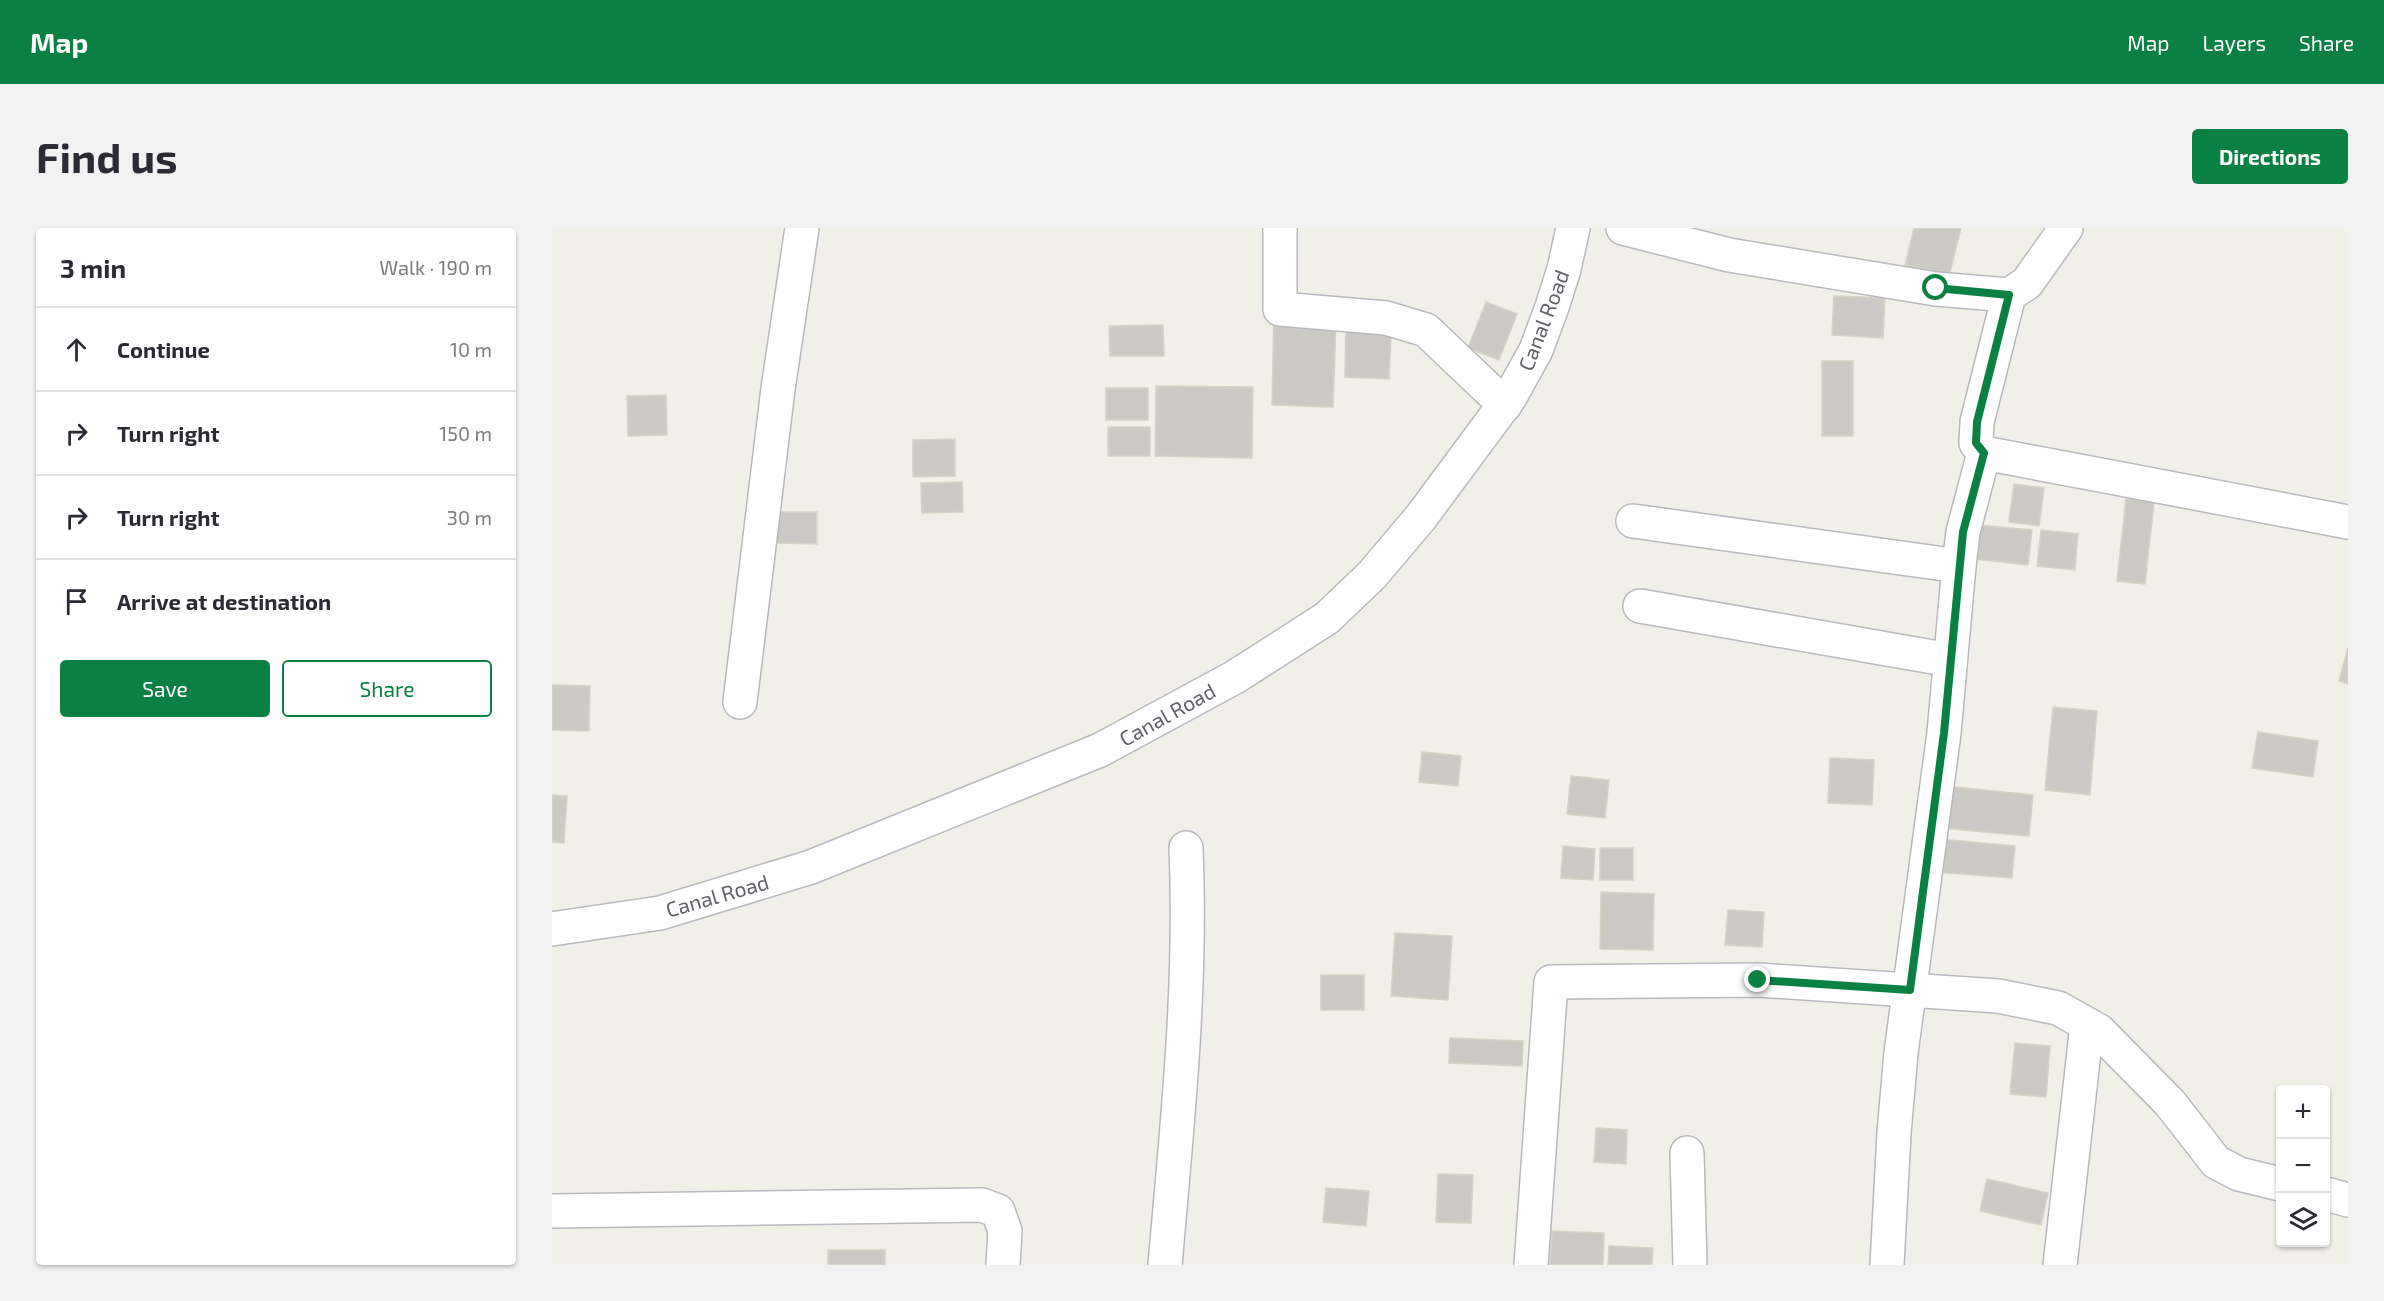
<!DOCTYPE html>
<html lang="en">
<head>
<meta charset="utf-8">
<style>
  :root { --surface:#fff; --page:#f2f2f3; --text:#2b2b33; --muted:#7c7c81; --line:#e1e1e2; --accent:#0b8043 }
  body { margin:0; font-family:"Exo 2",sans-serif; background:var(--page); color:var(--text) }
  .controls { position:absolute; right:18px; bottom:18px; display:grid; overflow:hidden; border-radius:6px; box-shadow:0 2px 4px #0004 }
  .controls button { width:54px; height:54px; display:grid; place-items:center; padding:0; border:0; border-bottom:2px solid var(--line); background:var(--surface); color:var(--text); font:30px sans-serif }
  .stop { position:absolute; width:18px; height:18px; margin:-14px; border:4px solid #0b8043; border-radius:50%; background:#fff }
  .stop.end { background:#0b8043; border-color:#fff; box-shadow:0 2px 6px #0008 }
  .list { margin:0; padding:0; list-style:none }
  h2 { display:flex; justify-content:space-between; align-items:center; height:78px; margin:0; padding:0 24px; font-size:26px }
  h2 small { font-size:20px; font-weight:400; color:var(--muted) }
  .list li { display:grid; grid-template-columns:39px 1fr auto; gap:18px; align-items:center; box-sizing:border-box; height:84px; padding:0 24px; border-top:2px solid var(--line) }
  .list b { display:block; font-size:22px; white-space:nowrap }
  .list em { font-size:20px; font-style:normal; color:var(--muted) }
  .actions { display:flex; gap:12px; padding:18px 24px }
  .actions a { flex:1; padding:14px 0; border:2px solid var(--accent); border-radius:6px; text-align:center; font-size:21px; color:var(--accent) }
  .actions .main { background:var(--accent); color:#fff }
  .icon { flex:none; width:33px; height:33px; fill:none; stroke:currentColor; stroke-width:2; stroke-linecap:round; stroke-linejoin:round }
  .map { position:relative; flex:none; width:1796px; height:1037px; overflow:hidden; border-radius:6px }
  header { display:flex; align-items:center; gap:36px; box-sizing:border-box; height:84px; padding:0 30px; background:var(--accent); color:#fff }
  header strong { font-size:28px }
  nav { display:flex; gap:33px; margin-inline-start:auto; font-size:21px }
  .intro { display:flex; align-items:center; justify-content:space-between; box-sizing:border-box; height:144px; padding:0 36px }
  h1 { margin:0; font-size:42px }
  .button { padding:15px 27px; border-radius:6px; background:var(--accent); color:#fff; font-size:21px; font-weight:700 }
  main { display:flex; gap:36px; padding:0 36px }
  aside { flex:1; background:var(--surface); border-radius:6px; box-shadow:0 2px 4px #0004 }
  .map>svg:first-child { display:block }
</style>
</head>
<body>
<header>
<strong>Map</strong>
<nav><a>Map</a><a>Layers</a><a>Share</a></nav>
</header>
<div class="intro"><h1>Find us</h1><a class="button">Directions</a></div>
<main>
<aside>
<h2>3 min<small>Walk · 190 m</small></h2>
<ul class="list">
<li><svg class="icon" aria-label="ahead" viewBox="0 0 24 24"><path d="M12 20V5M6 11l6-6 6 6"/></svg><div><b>Continue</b></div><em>10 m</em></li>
<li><svg class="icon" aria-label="right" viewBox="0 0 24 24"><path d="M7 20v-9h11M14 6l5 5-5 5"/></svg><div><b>Turn right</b></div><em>150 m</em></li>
<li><svg class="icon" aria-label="right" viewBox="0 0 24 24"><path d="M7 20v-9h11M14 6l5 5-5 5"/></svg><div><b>Turn right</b></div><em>30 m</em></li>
<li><svg class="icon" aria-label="arrive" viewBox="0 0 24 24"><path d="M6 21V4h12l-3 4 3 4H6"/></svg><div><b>Arrive at destination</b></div></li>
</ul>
<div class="actions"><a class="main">Save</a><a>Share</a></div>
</aside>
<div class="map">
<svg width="1796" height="1037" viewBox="0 0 1796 1037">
  <rect width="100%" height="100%" fill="#f1f0e8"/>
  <!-- building -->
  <g fill="#cccac5" stroke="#d6d3c5" stroke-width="1.5">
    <polygon points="1362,0 1409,0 1397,48 1353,37"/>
    <polygon points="1282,68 1333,70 1331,110 1280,107"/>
    <polygon points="934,74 965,86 947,132 916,120"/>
    <polygon points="722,88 784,90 781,179 720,177"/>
    <polygon points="611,97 612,128 558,128 557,98"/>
    <polygon points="794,103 839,105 837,151 793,149"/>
    <rect x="1270" y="133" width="31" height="75"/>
    <polygon points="604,158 701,159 700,230 603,228"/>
    <rect x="554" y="160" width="42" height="32"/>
    <polygon points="114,167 115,207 76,208 75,168"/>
    <rect x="556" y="199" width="42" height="29"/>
    <polygon points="403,211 403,248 361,249 361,212"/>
    <polygon points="410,254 411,284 370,285 369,255"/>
    <polygon points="1462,256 1492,260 1487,298 1457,294"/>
    <polygon points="1574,271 1602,274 1593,356 1565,353"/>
    <polygon points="225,284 265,284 265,316 225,315"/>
    <polygon points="1426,297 1480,302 1476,337 1423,331"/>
    <polygon points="1489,302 1526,306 1523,342 1485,338"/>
    <polygon points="1796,420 1796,456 1787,453"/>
    <polygon points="0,457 38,458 37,503 0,502"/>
    <polygon points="1501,479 1545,483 1538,567 1493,562"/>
    <polygon points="1706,504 1766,513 1761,549 1700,540"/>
    <polygon points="870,524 909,528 906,558 867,554"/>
    <polygon points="1278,530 1322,532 1320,577 1276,575"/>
    <polygon points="1019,548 1057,552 1053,590 1015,586"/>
    <polygon points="1393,558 1481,567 1477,608 1389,600"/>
    <polygon points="0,567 15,568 12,615 0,614"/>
    <polygon points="1386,611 1463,618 1460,650 1384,644"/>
    <polygon points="1011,618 1043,621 1041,652 1009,650"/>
    <rect x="1048" y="620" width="33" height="32"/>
    <polygon points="1049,664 1102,666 1101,722 1048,721"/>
    <polygon points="1176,682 1212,684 1210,719 1173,717"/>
    <polygon points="843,705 900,708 896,772 839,768"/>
    <rect x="769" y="747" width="43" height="35"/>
    <polygon points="898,810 971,813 970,838 897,835"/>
    <polygon points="1463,815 1498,818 1494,869 1458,866"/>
    <polygon points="1044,900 1075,902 1074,936 1042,934"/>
    <polygon points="886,946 921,947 919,995 884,994"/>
    <polygon points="1435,951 1496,965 1489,997 1428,983"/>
    <polygon points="774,960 817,963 814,998 771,994"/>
    <polygon points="1000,1003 1052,1005 1051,1037 998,1037"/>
    <polygon points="1057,1018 1101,1020 1100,1037 1056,1037"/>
    <rect x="276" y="1022" width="57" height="15"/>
  </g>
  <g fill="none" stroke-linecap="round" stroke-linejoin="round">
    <!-- minor casing -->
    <g stroke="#b8b9be" stroke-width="36">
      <g id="minor">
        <polyline points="728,0 728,81 834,90 874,102 953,177"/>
        <polyline points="1071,0 1177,27 1384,61 1457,67 1475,55 1514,0"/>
        <polyline points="1457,67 1425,194 1424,215 1432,225 1796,294"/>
        <polyline points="1081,293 1407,338"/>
        <polyline points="1088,378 1398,432"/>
        <polyline points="188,474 226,161 250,0"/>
        <polyline points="1135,925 1138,1037"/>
        <polyline points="1774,966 1796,972"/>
        <polyline points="0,983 430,977 446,983 453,1003 451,1037"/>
        <path d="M613,1037C625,898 640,759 634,620"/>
        <polyline points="979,1037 999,754 1206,752 1446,768 1506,780 1547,803 1618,875 1664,934 1687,946 1728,956"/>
        <polyline points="1335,1037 1342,905 1349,825 1392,505 1407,338 1411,304 1432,225"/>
        <polyline points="1508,1037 1535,797"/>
      </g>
    </g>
    <!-- tertiary casing -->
    <g stroke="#b8b9be" stroke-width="36">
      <polyline id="tertiary" points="0,701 108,685 259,639 548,522 683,449 775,390 820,347 869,289 958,169 984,122 1000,79 1012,41 1021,0"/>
    </g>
    <!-- minor -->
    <use href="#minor" stroke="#fff" stroke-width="33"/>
    <!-- tertiary -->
    <use href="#tertiary" stroke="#fff" stroke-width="33"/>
  </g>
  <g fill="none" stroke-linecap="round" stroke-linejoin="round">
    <!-- route -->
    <polyline stroke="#0b8043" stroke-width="8" points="1206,752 1358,762 1392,505 1411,304 1432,225 1424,215 1425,194 1457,67 1384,60"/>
  </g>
  <g text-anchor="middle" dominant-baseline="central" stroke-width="6" stroke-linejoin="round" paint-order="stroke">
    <!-- street labels -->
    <g font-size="21" fill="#5f6268" stroke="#fff">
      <text transform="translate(991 92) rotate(-69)">Canal Road</text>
      <text transform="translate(615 486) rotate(-29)">Canal Road</text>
      <text transform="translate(165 667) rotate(-16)">Canal Road</text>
    </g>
  </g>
</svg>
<div class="controls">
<button>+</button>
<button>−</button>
<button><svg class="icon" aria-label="layers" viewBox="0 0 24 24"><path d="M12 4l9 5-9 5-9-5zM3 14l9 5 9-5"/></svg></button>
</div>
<div class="stop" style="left:1384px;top:60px"></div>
<div class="stop end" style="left:1206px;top:752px"></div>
</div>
</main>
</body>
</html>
